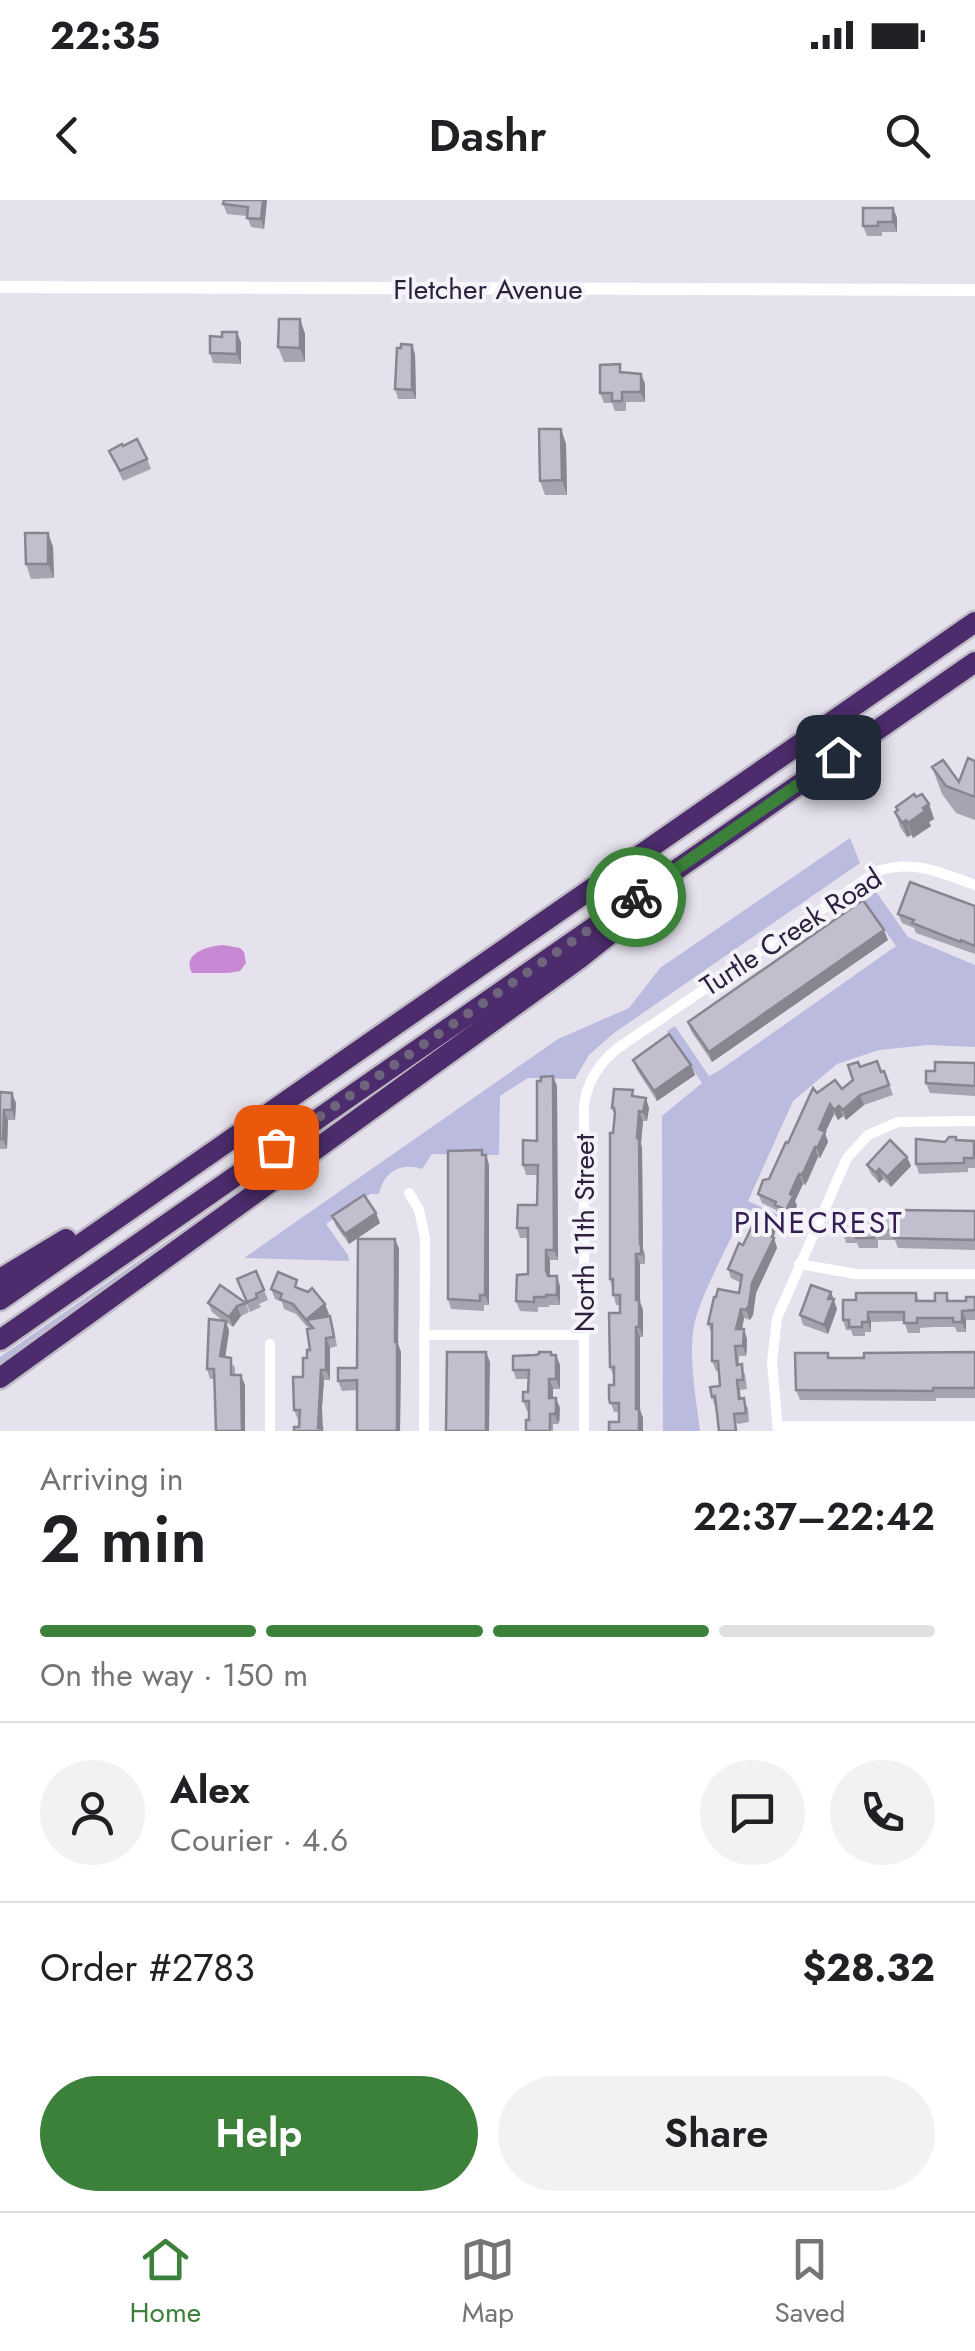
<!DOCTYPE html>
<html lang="en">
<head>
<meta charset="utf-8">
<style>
  body { margin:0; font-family:Jost,sans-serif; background:#f2f2f2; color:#202124; height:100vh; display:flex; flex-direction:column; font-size:38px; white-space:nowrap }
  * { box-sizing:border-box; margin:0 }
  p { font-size:32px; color:#757577 }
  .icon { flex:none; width:55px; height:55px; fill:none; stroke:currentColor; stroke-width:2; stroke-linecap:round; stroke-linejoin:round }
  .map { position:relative; height:1231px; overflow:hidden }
  .side { display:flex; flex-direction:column; background:#fff; flex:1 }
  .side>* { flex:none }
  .pin { position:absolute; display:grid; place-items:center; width:85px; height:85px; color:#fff; margin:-42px; border-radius:20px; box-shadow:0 5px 15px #0006 }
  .courier { position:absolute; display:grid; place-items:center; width:100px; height:100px; margin:-50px; border:8px solid #3b813a; border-radius:50%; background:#fff; color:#222; box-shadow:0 2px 12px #0007 }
  .summary em { font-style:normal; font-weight:600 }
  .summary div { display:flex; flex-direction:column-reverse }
  .summary { display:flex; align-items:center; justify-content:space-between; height:170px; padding:0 40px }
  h1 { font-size:65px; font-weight:600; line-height:75px }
  .bar { display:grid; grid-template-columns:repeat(4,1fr); gap:15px 10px; align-content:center; height:120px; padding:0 40px }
  .bar i { height:12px; border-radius:8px; background:#e0e0e0 }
  .bar .on { background:#3b813a }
  .bar p { grid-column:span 4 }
  .line { display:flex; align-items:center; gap:25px; padding:0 40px; border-top:2px solid #e0e0e0 }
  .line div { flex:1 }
  .round { display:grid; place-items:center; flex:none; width:105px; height:105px; border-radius:52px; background:#f2f2f2 }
  .button { display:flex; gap:20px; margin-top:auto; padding:20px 40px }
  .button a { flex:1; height:115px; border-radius:60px; background:#3b813a; color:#fff; font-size:40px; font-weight:600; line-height:115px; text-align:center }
  .button a+a { background:#f2f2f2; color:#202124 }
  .status { display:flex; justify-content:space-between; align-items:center; height:70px; padding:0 50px; background:#fff; direction:ltr }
  .status svg { height:28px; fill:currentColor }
  header { display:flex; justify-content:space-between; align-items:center; height:130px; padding:0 40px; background:#fff; font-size:45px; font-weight:600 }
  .dock { display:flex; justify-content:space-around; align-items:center; height:140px; border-top:2px solid #e0e0e0; background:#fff; font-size:28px; color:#757577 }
  .dock a { display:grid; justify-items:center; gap:5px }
  .dock .on { color:#3b813a }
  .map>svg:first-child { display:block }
</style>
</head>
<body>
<div class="status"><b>22:35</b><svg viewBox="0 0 49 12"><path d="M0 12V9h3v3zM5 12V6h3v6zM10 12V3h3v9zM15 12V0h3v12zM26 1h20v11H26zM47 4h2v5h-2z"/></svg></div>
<header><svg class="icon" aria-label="back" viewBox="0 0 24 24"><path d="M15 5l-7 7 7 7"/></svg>Dashr<svg class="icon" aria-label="search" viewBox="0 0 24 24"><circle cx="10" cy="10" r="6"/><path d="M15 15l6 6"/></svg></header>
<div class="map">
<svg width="975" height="1231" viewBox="0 0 975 1231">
  <rect width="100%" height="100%" fill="#e5e2ed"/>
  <!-- green -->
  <path fill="#babbdf" d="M850 638 860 663 614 833 589 855 575 879 528 878 500 896 499 955 432 954 422 969C400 962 384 972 379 994H370L326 1024 348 1055 349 1061 244 1058 558 839 629 808 660 768Z
    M874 689 908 737 975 765V847L928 845 879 850 837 864 793 901 748 1001 799 1025 794 1036 743 1013C728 1046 709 1079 697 1114 686 1147 696 1196 700 1231H663L662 916 702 883 667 831 675 826 709 876 720 870 896 746 861 697Z
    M322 934 0 1167V1157Z"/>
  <!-- water -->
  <path fill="#c988d4" d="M223 745 240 748 244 752 246 763 240 771 228 773H192C181 754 207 746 223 745Z"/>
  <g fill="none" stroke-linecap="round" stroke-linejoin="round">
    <!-- motorway casing -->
    <g stroke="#c0bcc5" stroke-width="25">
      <path id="motorway" d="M0 1079 66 1039
        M0 1100 975 422
        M0 1140 975 462
        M0 1178 579 759 652 701"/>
    </g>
    <!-- minor -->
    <path stroke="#fff" stroke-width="10" d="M409 993 419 1010 425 1038 424 1231
      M799 1064 856 1074H975
      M424 1135H584
      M270 1144V1231
      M777 1226H975
      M584 1231V906C587 881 599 863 618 848L878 671C913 659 942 673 975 685
      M778 1231 772 1162 777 1118 847 958 868 935 898 922 975 921"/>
    <!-- tertiary -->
    <path stroke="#fff" stroke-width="12" d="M0 87 975 90"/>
    <!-- motorway -->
    <use href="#motorway" stroke="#4c2c6c" stroke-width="20"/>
  </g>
  <!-- wall -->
  <path fill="#a7a3b1" d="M267 0 264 29 251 27 247 16 227 14 223 4Z
    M893 8 897 18V32H882V36H867L863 26Z
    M300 119 305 134V162H284L278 147Z
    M241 142V164L213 163 210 153Z
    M415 154 416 199H398L395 189Z
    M623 172 641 174 645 184V202H626V211H615L612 203H604L600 193Z
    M561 229 566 244 567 295H545L540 281Z
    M109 251 147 259 151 269 123 281Z
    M48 333 53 347 54 378 31 379 26 364Z
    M975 561V620L956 613 942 594 932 567 959 582Z
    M916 597 929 604 934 619 929 622 931 626 913 638 911 635 907 637 900 627 895 612 897 611 896 607Z
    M975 706V754L916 733 914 728 902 723 898 714Z
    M888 740 712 862 691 831 688 822Z
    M633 860 691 865 695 875 657 901 637 870Z
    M975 863V896L930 893 926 883 935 871Z
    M860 867 881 872 884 871 893 895 864 905 846 920 843 916 838 920 834 914 825 933 828 942 820 958 818 957 808 981 805 985 803 984 795 1001 797 1006 789 1020 778 1015 776 1010 762 1003 758 994 769 979 817 893 842 889 853 880Z
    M557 886 558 1060H550V1076L560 1086V1105H549V1107H538V1112L520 1111 516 1101 528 1074V1038H520L517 1028 537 1005 538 975H526L523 965 537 941Z
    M0 892 16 903 15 920H8L7 949H0Z
    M635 897 649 908 647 921H643L641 944 642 948 643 1049 645 1054V1064H640V1102L643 1110V1137H640V1210L643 1218V1231L619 1222V1212H614L609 1198 614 1185V1177L610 1167 620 1113V1105H616L610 1079 615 916 612 908Z
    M957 940 975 943V968H968V972L919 974 916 964 945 942Z
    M483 955H486L489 965V1105H484V1111L451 1109 448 1099Z
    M907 957 911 966 891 987 883 979 879 983 871 974 867 965Z
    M975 1011V1050L898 1048 895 1040H878V1048H859L857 1043H846L843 1033 893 1014Z
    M376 1013 380 1023 349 1044 336 1026 332 1016Z
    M776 1030 773 1037 777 1048 756 1093 753 1115 750 1120 744 1118 742 1129 747 1139V1150L746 1156H739V1165L745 1174 747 1189 740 1190 741 1198 748 1208 749 1222 738 1224 715 1207 712 1197 720 1186 719 1171H716L712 1161V1134L708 1124 739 1093 741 1083 731 1078 728 1069 743 1045Z
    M395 1039 399 1049 398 1144 401 1152 400 1231H357V1190L342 1191 338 1181 357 1168Z
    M256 1071 268 1100 259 1104 261 1107 250 1112 237 1079Z
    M271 1089H300L329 1114 325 1117 333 1126 337 1146 330 1148V1180H324L322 1207 299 1227 300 1220H298L294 1210 307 1158 310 1150 309 1129 296 1114 284 1109 282 1102 275 1099Z
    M831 1092 837 1109 828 1134 803 1125 800 1115Z
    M916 1093 919 1101H935L947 1093 949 1101H966L975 1097V1120H966V1132H957L955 1127H933L920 1128V1133H908L904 1121 871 1122V1132H865V1136H853L851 1130H846L843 1120 856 1100Z
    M208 1103H246L249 1112 241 1116 233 1127 226 1122 229 1131 225 1157 235 1167V1175L245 1185V1231H216L214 1179H210L207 1169 223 1121 212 1112Z
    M551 1152 552 1155H556L560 1165V1189H553V1198L560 1208V1220L558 1224H553V1231L529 1220V1211H527L523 1201 528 1192 529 1179H516L513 1170Z
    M975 1152V1198H936V1201L800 1200 796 1190 830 1158Z"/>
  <!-- shaded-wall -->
  <path fill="#888590" d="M263 0H267L264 29 261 19Z
    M893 8 897 18V32L893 22Z
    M300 119 305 134V162L300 148Z
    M237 132 241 142V164L237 154Z
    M412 145 415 154 416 199 412 190Z
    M641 174 645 184V202L641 192Z
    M561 229 566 244 567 295 562 280Z
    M48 333 53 347 54 378 48 364Z
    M929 604 934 619 929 622 931 626 913 638 908 623Z
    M906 620 911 635 907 637 902 623Z
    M884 730 888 740 712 862 709 852Z
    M691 865 695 875 657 901 654 891Z
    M553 876 557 886 558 1060 554 1050Z
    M12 893 16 903 15 920 12 910Z
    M860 895 864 905 846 920 843 910Z
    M646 898 649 908 647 921 643 912Z
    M830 904 834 914 825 933 828 942 820 958 817 948 819 929Z
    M839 906 843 916 838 920 834 910Z
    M4 910 8 920 7 949 3 939Z
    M639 911 643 921 641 944 642 948 643 1049 645 1064 640 1044 637 938Z
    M815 947 818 957 805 985 801 975Z
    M486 955 489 965V1105L485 1095Z
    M907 957 911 966 891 987 887 977Z
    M879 969 883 979 879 983 876 973Z
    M799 974 803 984 795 1001 797 1006 789 1020 786 1010 790 994Z
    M376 1013 380 1023 349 1044 345 1034Z
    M772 1020 776 1030 771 1044 767 1034Z
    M774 1038 777 1048 756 1093 753 1115 750 1120 746 1110 752 1083Z
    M395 1039 399 1049 398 1144 401 1152 400 1231H397L395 1142Z
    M546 1050 550 1060V1080L546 1070Z
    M636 1054 640 1064V1102L643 1110V1137L639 1127 636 1100Z
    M557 1076 560 1086V1105L557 1095Z
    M831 1092 837 1109 828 1134 824 1125 828 1099Z
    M325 1104 329 1114 312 1127 306 1120 310 1129 306 1120Z
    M237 1106 241 1116 233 1127 229 1117Z
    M741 1109 744 1118 740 1139 736 1129Z
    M962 1111 966 1120V1132L962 1122Z
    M868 1112 871 1122V1132L868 1122Z
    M226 1121 229 1131 224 1166 220 1156Z
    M636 1127 640 1137V1210L643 1218V1231H639L636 1209Z
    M744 1129 747 1139 746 1156 743 1146Z
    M326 1138 330 1148V1180L326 1170Z
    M486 1152 490 1162 489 1231H486Z
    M556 1155 560 1165V1189L556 1179Z
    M321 1170 324 1180 322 1207 323 1231H320L318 1228Z
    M241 1175 245 1185V1231H242Z
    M549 1179 553 1189V1208L549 1198Z
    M556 1198 560 1208 558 1224 555 1214Z"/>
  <!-- building -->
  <path fill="#c2bece" stroke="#888590" stroke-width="2.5" d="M224 0H263L261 19 247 18 248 7 223 4Z
    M863 8H893V22H878V26H863Z
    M279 119H300V148L278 147Z
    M222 132H237V154L210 153V136L222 137Z
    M401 144 412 145V190L395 189 397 148H401Z
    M620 164V172L641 174V192H622V201H612V193H600V165Z
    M539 229H561L562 280 540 281Z
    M137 239 147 259 120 271 109 251 122 244 123 246Z
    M25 333H48V364H26Z
    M968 558 975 561V597L946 586 932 567 943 560 959 582Z
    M914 594 916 597 922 594 929 604 923 608 925 611 908 623 906 620 902 623 895 612 898 610 896 607Z
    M910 682 975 706V746L961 740 960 742 912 723 914 720 898 714Z
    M863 700 884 730 709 852 688 822Z
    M669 834 691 865 654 891 633 860Z
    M877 861 881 872 884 871 889 885 860 895 843 910 839 906 834 910 830 904 819 929 825 932 817 948 815 947 804 971 801 975 799 974 790 994 793 996 786 1010 775 1005 776 1002 758 994 763 980 769 979 786 942 788 943 813 888 817 893 835 880 842 889 853 880 848 865 858 862 860 867Z
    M935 862 975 863V886L926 883V871H935Z
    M553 876 554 1050H546V1070L548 1076H557V1095H546V1097H534V1102L516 1101 517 1075 528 1074V1028H517L518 1005H537L538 965H523V940L537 941V881H541V877Z
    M614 889 633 890 632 896 646 898 643 912 639 911 637 938H639L640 1044H641V1054H636V1100H639V1127H636V1209H639V1231H609V1222H619V1203H610L609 1198V1185H614V1167H610L609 1113H620V1095H613V1079H610V933H613L615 913 614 908H612Z
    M0 892 12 893V910H4L3 939H0Z
    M949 937H956V940L974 941V958H964V963L916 964V939L945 942Z
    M890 940 907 957 887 977 879 969 876 973 867 965Z
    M482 950V955H486L485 1095H480V1101L448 1099V951Z
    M364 995 376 1013 345 1034 332 1016Z
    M898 1010 975 1011V1040L894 1038V1030H874V1038H856V1033H843V1014H893L898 1013Z
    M758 1014 772 1020 767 1034 774 1038 752 1083 749 1105 746 1110 741 1109 736 1129H744L743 1146H735L737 1165 742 1164 743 1180H737L739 1199 744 1198 746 1213 734 1214 736 1231H719L715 1196 712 1197 710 1187 720 1186 718 1161H712V1124H708L714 1097H716L718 1089 739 1093 742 1075 728 1069 739 1043 743 1045Z
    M358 1039H395V1142H397V1231H357V1180L338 1181V1168H357Z
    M256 1071 264 1090 256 1094 257 1098 247 1102 237 1079Z
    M278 1072 297 1080 295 1087 308 1092 312 1088 325 1104 306 1120 293 1104 280 1099 282 1094 271 1089Z
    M220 1085 246 1103 237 1106 229 1117 208 1103Z
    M811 1085 831 1092 828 1099H834L824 1125 800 1115Z
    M856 1093H916V1101H935V1093H947V1101H966V1097H975V1110L962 1111V1122H953V1118H917V1123H904V1112H868V1122H862V1127H849V1120H843V1100H856Z
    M330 1116 334 1137 326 1138V1170H321L318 1228H322V1231H294V1227H299L300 1210H294L293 1177H303V1158H307V1150H310L307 1129 313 1128 306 1120Z
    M209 1119 226 1121 220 1156 231 1158V1175H241L242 1231H216L214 1169H207Z
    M447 1152H486V1231H446Z
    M539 1152H551V1155H556V1179H549V1198H556V1210L555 1214H550V1231H526V1220H529V1201H523V1192H528L529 1170H513V1156L535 1155 539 1154Z
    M975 1152V1188H933V1191L796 1190 795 1153H828V1158H864V1153Z"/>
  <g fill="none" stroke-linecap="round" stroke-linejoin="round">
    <!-- done -->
    <path stroke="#6e657c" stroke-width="10" stroke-dasharray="0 18" d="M276 947 636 697"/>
    <!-- route -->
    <path stroke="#3b813a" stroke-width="12" d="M636 697 838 557"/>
  </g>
  <g text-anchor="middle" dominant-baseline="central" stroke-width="8" stroke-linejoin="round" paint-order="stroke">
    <!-- street labels -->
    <g font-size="28" fill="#2e213f" stroke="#f4f3f9">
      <text x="488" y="89">Fletcher Avenue</text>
      <text transform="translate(791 732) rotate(-33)">Turtle Creek Road</text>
      <text transform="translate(584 1033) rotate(-90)">North 11th Street</text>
    </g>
    <!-- neighbourhood labels -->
    <g font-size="30" letter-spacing="2.5" fill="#351c52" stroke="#f4f3f9">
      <text x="819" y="1022">PINECREST</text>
    </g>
  </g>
</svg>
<div class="pin" style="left:276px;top:947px;background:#ea580c"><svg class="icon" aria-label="bag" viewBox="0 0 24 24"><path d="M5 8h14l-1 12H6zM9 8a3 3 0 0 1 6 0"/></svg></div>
<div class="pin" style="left:838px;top:557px;background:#1f2937"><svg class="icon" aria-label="home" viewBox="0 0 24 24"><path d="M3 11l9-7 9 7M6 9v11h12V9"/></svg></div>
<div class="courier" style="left:636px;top:697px"><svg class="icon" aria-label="bike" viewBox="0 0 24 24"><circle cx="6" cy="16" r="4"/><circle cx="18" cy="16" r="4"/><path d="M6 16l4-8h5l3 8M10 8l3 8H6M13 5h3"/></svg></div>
</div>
<section class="side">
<div class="summary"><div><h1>2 min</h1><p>Arriving in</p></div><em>22:37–22:42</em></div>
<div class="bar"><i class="on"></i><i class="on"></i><i class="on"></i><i></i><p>On the way · 150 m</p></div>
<div class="line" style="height:180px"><a class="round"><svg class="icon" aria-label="person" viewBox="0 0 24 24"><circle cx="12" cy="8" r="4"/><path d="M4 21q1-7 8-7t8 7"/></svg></a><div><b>Alex</b><p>Courier · 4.6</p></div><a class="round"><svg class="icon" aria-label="chat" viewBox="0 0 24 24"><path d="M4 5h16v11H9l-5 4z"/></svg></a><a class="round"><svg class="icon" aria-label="phone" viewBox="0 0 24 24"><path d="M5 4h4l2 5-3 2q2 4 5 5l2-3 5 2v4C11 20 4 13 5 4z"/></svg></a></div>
<div class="line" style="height:130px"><div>Order #2783</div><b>$28.32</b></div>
<div class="button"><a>Help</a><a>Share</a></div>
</section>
<nav class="dock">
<a class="on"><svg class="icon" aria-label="home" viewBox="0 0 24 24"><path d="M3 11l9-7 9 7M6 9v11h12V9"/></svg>Home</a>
<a><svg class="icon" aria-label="map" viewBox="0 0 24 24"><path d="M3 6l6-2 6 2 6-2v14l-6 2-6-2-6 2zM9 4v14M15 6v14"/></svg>Map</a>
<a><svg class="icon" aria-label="saved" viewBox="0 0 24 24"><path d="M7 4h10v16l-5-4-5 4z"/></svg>Saved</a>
</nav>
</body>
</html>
